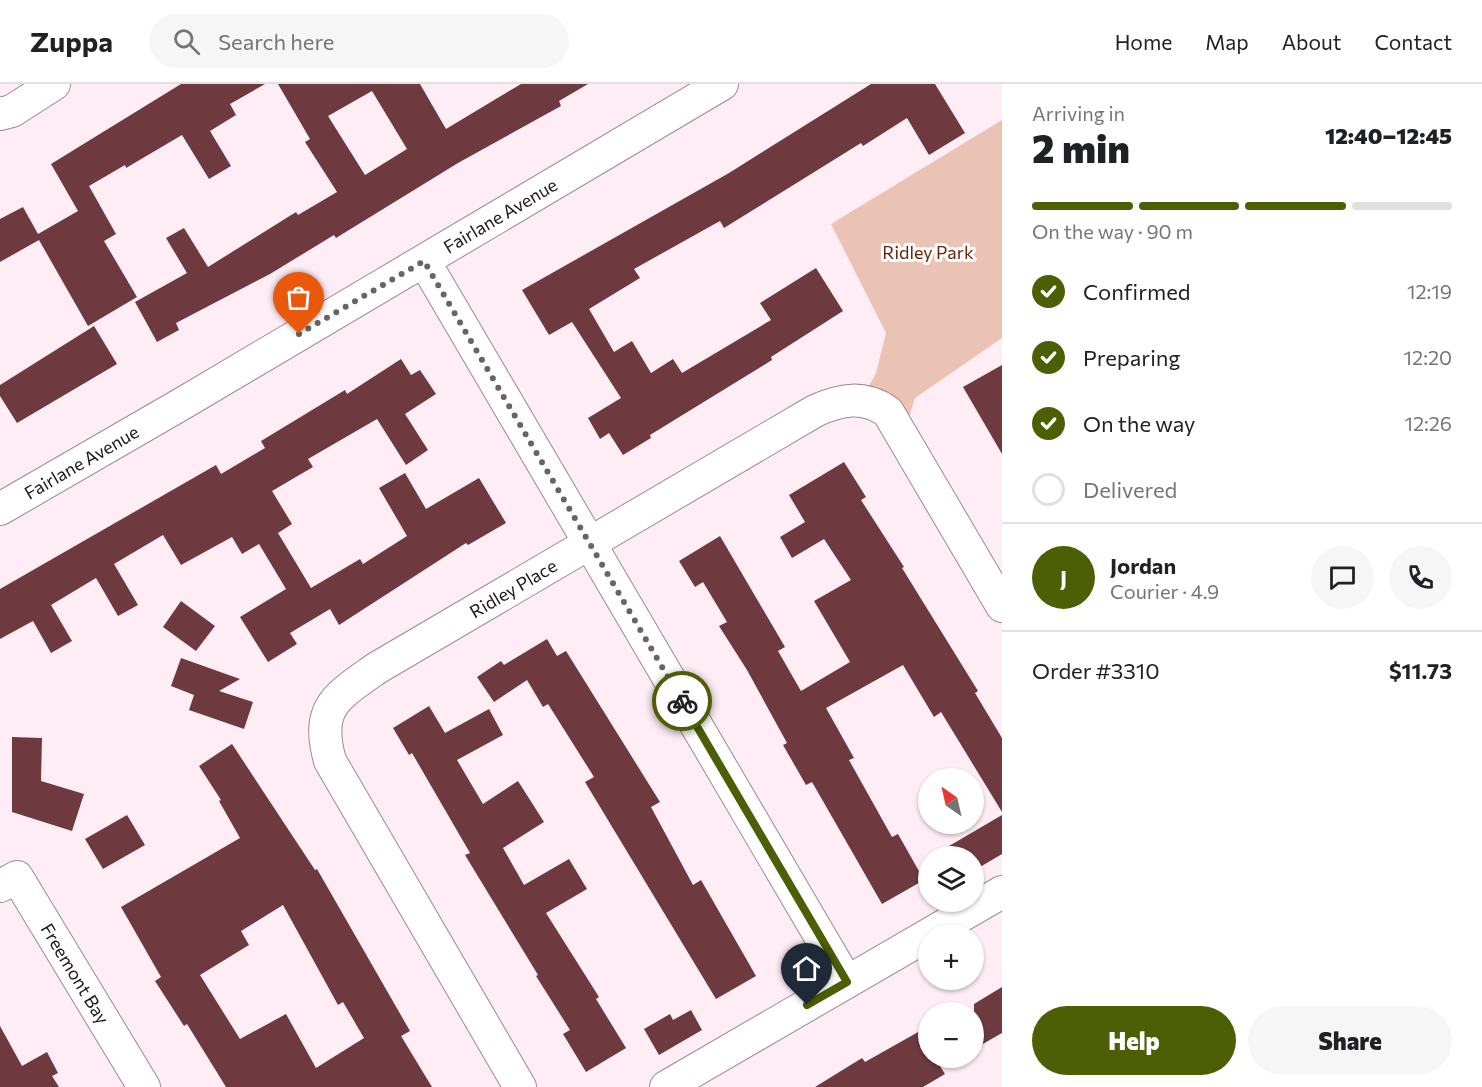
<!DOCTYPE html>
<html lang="en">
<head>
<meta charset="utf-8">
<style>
  body { margin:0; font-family:Commissioner,sans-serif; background:#f6f6f6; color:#202124; height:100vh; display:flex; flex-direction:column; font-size:22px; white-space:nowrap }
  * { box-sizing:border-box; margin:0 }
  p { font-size:20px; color:#757577 }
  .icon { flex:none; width:33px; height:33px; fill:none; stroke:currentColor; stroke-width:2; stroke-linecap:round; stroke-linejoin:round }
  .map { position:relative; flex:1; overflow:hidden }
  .sheet { display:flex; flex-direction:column; background:#fff; width:480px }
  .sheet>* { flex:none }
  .needle { width:39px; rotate:326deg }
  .fabs { position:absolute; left:918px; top:684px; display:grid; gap:12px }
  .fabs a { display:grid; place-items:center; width:66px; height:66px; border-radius:50%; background:#fff; box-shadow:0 2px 4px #0004; font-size:30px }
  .pin { position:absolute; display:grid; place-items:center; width:51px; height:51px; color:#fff; margin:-62px -26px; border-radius:50% 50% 50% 0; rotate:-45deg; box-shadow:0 0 6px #0007 }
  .pin .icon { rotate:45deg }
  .courier { position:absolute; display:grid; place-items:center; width:60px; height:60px; margin:-30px; border:4px solid #4c5f05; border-radius:50%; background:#fff; color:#222; box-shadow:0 2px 8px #0007 }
  .summary em { font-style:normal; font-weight:800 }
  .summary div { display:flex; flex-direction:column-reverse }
  .summary { display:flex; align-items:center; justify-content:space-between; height:102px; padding:0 30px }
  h1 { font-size:39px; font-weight:800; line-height:45px }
  .bar { display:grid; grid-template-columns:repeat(4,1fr); gap:9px 6px; align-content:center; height:72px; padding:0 30px }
  .bar i { height:8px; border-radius:4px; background:#e0e0e0 }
  .bar .current { background:#4c5f05 }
  .bar p { grid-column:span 4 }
  .line { display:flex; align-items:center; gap:15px; padding:0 30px; border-top:2px solid #e0e0e0 }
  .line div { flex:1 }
  .round { display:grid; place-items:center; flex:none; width:63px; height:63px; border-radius:32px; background:#f6f6f6 }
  ol { padding:0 30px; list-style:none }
  li { display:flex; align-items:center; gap:18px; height:66px }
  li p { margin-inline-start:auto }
  li .icon { padding:6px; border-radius:50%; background:#4c5f05; color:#fff; stroke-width:4 }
  li:last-child { color:#757577 }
  li i { width:33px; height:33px; border:3px solid #e0e0e0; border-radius:50% }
  .primary-button { display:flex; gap:12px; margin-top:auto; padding:12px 30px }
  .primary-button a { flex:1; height:69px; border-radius:36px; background:#4c5f05; color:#fff; font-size:24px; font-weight:800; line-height:69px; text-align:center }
  .primary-button a+a { background:#f6f6f6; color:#202124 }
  header { display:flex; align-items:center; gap:36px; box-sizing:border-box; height:84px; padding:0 30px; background:#fff; border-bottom:2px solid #e0e0e0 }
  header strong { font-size:28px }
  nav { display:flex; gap:33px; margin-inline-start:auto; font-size:21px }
  .search { width:420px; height:54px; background:#f6f6f6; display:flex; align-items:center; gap:15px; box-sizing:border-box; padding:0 21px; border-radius:33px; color:#757577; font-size:22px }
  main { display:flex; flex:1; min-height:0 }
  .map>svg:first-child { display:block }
</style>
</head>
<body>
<header>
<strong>Zuppa</strong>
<div class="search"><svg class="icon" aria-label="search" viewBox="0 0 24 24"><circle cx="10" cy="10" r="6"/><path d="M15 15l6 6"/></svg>Search here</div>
<nav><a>Home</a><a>Map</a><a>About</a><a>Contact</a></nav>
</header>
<main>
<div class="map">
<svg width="1002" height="1003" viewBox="0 0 1002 1003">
  <rect width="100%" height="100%" fill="#feedf5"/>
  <!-- green -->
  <path fill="#ebc3b5" d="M1002 36V254L915 314 903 352 862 316 876 289 886 249 831 140Z"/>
  <!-- building -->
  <path fill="#6e393f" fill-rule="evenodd" d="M181 0H265L230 20 236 31 210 47 231 82 209 95 182 51 126 84 125 81 89 102 116 150 104 157 137 213 88 242 39 156 0 178V135L23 123 38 150 78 127 51 80Z
    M278 0H420L446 45 521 0H588L559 17 561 22 458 79 336 154 334 151 270 190 176 239 179 246 157 258 135 218 187 189 166 154 184 144 208 183 296 128 298 131 337 108 305 58 310 55ZM372 7 407 65 365 91 328 32Z
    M871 0H935L965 49 929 71 907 34 863 62 861 59 724 144 720 137 634 185 640 194 589 225 614 268 632 257 651 289 673 275 682 289 771 236 760 219 816 184 843 227 771 273 772 276 650 351 651 354 623 371 609 349 600 355 588 334 621 314 572 238 549 251 522 206 729 89Z
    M94 242 117 280 17 339 0 312V301Z
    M401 275 411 291 420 286 436 310 405 330 428 366 406 381 377 335 308 375 313 383 272 407 292 440 278 449 311 504 360 475 363 480 407 452 379 404 405 389 426 425 479 394 506 439 468 461 466 459 339 541 330 525 290 549 297 560 268 578 240 533 286 505 259 460 242 470 232 453 181 481 163 451 114 480 138 521 118 532 96 494 51 521 72 557 51 569 33 537 0 555V505L216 381 221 390 265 364 261 357 345 306 347 310Z
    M1002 281V370L963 303Z
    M844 378 866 413 861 416 904 483 902 484 978 607 975 609 1002 654V728L941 628 934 633 903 581 826 624 854 674 849 676 892 753 898 750 924 796 882 820 812 698 806 701 783 661 787 659 747 586 719 542 727 538 703 498 695 503 679 477 720 452 785 563 778 567 801 607 850 578 814 517 851 496 824 455 792 474 780 453 805 438 789 411Z
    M181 517 215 542 196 567 163 543Z
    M547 555 557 572 566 567 660 718 651 723 693 801 701 796 756 892 716 915 585 698 594 693 548 620 543 623 527 596 494 618 477 593 501 577 504 581Z
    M181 574 240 595 219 607 253 618 244 645 189 626 194 611 171 602Z
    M429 622 445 649 489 625 503 651 457 676 483 720 518 697 544 738 503 764 524 801 569 775 587 805 546 829 599 913 596 915 626 964 586 988 563 950 570 946 536 892 538 891 465 771 470 769 412 669 409 671 393 644Z
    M12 653 42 654 41 697 84 710 72 747 12 728Z
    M232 660 315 786 317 785 410 947 401 952 432 1003H226L187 940 184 942 155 897 161 893 121 823 240 754 219 717 221 716 199 682ZM283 821 338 921 343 918 364 954 316 984 286 930 240 955 200 891 249 861 241 847Z
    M127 731 145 761 103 785 85 755Z
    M1002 731V770L975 786 974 772H932Z
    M1002 903V949L974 965V920Z
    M691 926 702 946 659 971 644 945 670 930 673 936Z
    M0 942 22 982 47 968 58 989 52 992 59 1003H0Z
    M920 947 928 962V974H935L945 990 923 1003H815L862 974 865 978Z"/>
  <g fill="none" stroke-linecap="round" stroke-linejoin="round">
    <!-- minor casing -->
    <g stroke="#9c8993" stroke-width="34">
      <g id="minor">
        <path d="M0 30 12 27 54 0"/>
        <path d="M424 177 847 898"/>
        <path id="s1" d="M0 425 185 318 722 0"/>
        <path id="s2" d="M0 802 17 793 144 1003"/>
        <path id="s3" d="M520 1003 330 677C315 623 336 613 377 584L815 327C841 315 864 311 888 328L1002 522"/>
        <path d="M666 1003 1002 808"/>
      </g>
    </g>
    <!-- minor -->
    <use href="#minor" stroke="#fff" stroke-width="32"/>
  </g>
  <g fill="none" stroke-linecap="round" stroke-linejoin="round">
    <!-- done -->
    <path stroke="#6c6166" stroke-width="6" stroke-dasharray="0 10.8" d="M299 250 424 177 682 617"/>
    <!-- route -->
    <path stroke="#4c5f05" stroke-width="8" d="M682 617 847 898 807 921"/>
  </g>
  <g text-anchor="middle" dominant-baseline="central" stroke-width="6" stroke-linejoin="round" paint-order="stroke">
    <!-- street labels -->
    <g font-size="18" fill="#1d1519" stroke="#fff">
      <text stroke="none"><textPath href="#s1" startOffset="580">Fairlane Avenue</textPath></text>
      <text stroke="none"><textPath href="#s1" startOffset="94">Fairlane Avenue</textPath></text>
      <text stroke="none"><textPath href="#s3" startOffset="651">Ridley Place</textPath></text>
      <text stroke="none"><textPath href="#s2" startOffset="132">Freemont Bay</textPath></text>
    </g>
    <!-- park labels -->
    <g font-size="18" fill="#682406" stroke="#fff">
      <text x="928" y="168">Ridley Park</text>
    </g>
  </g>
</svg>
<div class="fabs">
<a><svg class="needle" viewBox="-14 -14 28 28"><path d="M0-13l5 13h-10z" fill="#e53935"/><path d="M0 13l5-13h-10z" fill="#757577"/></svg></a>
<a><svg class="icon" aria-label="layers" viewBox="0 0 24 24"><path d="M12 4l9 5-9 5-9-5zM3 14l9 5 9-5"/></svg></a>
<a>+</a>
<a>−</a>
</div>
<div class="pin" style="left:299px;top:250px;background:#ea580c"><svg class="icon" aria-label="bag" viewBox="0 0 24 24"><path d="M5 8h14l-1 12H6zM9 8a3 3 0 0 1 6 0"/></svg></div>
<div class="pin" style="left:807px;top:921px;background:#1f2937"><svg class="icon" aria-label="home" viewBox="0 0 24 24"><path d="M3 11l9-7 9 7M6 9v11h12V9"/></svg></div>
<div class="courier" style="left:682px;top:617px"><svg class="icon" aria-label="bike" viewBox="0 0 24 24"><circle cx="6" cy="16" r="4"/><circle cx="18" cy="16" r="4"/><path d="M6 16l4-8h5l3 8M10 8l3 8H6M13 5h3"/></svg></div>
</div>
<section class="sheet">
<div class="summary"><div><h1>2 min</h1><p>Arriving in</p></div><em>12:40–12:45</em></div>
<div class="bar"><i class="current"></i><i class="current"></i><i class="current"></i><i></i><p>On the way · 90 m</p></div>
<ol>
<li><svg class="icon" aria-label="check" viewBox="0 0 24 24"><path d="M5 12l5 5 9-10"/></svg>Confirmed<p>12:19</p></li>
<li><svg class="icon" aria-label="check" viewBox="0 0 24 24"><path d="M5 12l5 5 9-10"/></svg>Preparing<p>12:20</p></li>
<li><svg class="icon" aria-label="check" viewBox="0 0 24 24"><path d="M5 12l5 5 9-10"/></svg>On the way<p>12:26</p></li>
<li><i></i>Delivered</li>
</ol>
<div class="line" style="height:108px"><b class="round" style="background:#4c5f05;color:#fff">J</b><div><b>Jordan</b><p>Courier · 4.9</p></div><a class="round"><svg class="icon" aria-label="chat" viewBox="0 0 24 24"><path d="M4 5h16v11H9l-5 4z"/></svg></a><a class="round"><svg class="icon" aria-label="phone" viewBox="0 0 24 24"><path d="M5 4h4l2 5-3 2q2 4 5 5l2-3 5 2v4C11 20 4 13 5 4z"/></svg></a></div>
<div class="line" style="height:78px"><div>Order #3310</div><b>$11.73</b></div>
<div class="primary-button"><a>Help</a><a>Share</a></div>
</section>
</main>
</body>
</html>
